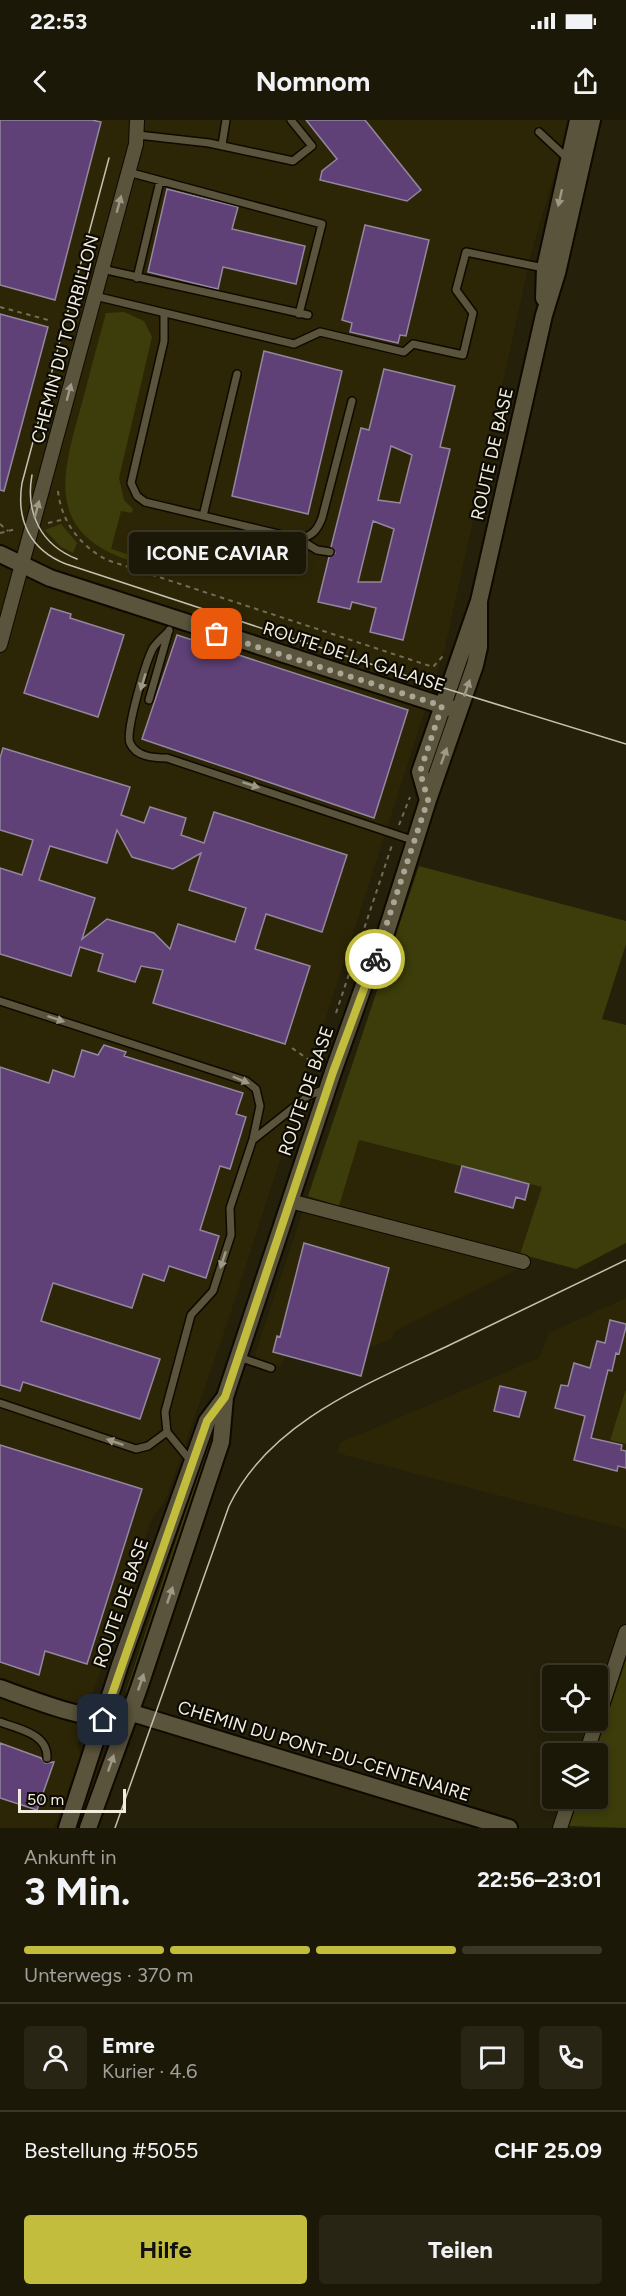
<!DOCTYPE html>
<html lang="de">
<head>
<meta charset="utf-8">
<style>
  body { margin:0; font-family:Figtree,sans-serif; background:#292515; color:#f1f3f6; height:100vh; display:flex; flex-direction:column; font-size:22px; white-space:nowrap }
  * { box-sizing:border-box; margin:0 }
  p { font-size:20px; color:#a0a09b }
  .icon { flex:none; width:33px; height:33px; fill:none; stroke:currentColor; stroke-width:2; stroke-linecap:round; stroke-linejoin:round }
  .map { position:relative; height:1708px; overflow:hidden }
  .sheet { display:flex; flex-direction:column; background:#1c1807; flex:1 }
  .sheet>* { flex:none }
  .controls { position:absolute; left:542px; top:1545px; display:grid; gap:12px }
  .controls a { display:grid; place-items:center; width:66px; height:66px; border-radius:6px; background:#1c1807; box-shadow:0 3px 9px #0003,0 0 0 2px #3a3728; font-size:30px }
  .scale { position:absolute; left:18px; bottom:15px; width:108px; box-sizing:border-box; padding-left:6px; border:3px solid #f1eee0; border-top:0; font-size:16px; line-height:21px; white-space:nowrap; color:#f1eee0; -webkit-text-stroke:4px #0c0a03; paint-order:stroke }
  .pin { position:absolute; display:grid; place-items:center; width:51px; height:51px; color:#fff; margin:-26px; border-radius:12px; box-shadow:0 3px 9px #0006 }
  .courier { position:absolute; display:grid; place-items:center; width:60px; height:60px; margin:-30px; border:4px solid #c3bd3e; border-radius:50%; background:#fff; color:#222; box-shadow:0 2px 8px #0007 }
  .bubble { position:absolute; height:42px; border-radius:6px; background:#1c1807; box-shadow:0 3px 9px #0003,0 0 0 2px #3a3728; font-size:20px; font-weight:700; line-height:42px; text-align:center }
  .headline em { font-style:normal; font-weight:700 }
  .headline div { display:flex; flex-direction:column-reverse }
  .headline { display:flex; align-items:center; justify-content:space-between; height:102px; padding:0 24px }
  h1 { font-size:39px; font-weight:700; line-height:45px }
  .bar { display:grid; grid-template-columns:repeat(4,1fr); gap:9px 6px; align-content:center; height:72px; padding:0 24px }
  .bar i { height:8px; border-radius:4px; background:#3a3728 }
  .bar .on { background:#c3bd3e }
  .bar p { grid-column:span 4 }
  .line { display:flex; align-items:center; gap:15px; padding:0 24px; border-top:2px solid #3a3728 }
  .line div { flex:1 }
  .round { display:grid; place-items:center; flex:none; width:63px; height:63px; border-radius:6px; background:#292515 }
  .primary-button { display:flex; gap:12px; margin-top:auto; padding:12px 24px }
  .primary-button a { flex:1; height:69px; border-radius:6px; background:#c3bd3e; color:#111; font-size:24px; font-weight:700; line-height:69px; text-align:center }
  .primary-button a+a { background:#292515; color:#f1f3f6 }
  .status { display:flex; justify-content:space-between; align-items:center; height:42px; padding:0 30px; background:#1c1807; direction:ltr }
  .status svg { height:16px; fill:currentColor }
  header { display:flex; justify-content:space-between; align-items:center; height:78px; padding:0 24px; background:#1c1807; font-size:27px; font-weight:700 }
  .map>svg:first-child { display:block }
</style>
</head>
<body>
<div class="status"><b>22:53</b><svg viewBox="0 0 49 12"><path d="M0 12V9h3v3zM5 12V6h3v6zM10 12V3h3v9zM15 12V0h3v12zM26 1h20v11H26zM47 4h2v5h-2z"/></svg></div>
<header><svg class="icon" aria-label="back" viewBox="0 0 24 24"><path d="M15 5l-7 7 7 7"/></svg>Nomnom<svg class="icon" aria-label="share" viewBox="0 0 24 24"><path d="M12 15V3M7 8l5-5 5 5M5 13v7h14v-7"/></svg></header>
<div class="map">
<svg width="626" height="1708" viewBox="0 0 626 1708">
  <rect width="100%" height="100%" fill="#252009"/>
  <!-- built -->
  <path fill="#2d2606" d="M0 0H570L531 134 445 528 230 1195 172 1362 164 1383 152 1398 95 1566 77 1625 81 1634 54 1708H0Z
    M358 1020 542 1067 520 1134 531 1138 520 1148 395 1211 391 1219 367 1229 361 1256 285 1236 281 1247 254 1238 308 1076 339 1086Z
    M626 1178V1269L610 1319 626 1324V1409L337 1333 340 1323 539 1238 549 1213Z"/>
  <!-- green -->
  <path fill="#3c3d0a" d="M124 192 144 201 152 217 119 358 124 380 133 389 132 393 121 391 111 429 130 435 128 440C47 412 61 357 80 290 89 257 97 225 106 193Z
    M61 404 77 423 73 433 61 427 45 410Z
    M419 746 626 801V824L602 899 626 905V1123L576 1149 520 1134 542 1067 359 1020 339 1086 308 1076Z
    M626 1269V1324L610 1320Z
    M216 1299 220 1301 126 1574V1571Z
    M626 1540V1708L569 1706 579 1679 597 1678 595 1633Z"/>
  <!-- building -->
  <path fill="#5f4177" stroke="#93879f" stroke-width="1.5" fill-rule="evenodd" d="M0 0H92L101 2 55 180 0 165Z
    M306 0H365L421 70 407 81 320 60 322 51 337 39Z
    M167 69 238 87 232 109 305 126 296 164 223 147 218 169 148 152Z
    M365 105 429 120 406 216 400 215 398 223 350 212 352 203 342 200Z
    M0 194 48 207 4 371 0 370Z
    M264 231 342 251 308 394 232 376Z
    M384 249 455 266 440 327 450 329 403 520 370 512 376 488 352 482 350 489 318 482 329 437 335 433 331 427 361 308 369 310ZM391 326 412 335 400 383 378 380ZM373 401 394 409 381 462H358Z
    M51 488 71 494 70 498 124 515 98 597 24 573Z
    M177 515 408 590 374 698 142 619Z
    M3 628 130 667 121 695 144 703 150 687 186 698 181 715 204 723 214 692 347 735 322 812 266 794 255 829 310 846 285 924 153 883 163 850 141 846 135 862 98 851 103 834 80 827 71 856 0 834V748L22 755 33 720 0 710V638ZM117 710 132 737 173 749 201 733 189 770 246 788 235 822 178 804 170 829 154 813 107 799 82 819 95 778 39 760 50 726 107 743Z
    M104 925 126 932 124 936 243 973 236 994 246 997 230 1049 220 1046 200 1110 219 1116 206 1158 169 1146 164 1161 143 1154 132 1188 53 1163 41 1201 160 1239 140 1299 23 1262 20 1271 0 1265V947L49 963 53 950 74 957 82 930 98 935Z
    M462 1046 529 1064 525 1080 516 1077 513 1088 455 1072Z
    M304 1123 389 1148 361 1256 273 1232 277 1216 280 1217Z
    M610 1200 626 1204V1207L619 1234 616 1233 612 1251 608 1250 591 1318 622 1325 621 1330 626 1331V1348L618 1346 617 1351 574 1340 585 1296 555 1288 561 1265 568 1266 574 1243 590 1248 597 1221 605 1223Z
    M500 1266 526 1272 519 1297 494 1291Z
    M0 1325 142 1369 87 1544 45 1531 39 1555 0 1542Z
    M0 1623 41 1638 45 1643 54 1642 37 1690 0 1678Z"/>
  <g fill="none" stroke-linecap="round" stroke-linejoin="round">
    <!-- service casing -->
    <g stroke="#0f0900" stroke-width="10">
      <path id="service" d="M539 12 568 39
        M138 15 209 23 293 41 312 26 291 0
        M222 25 226 0
        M128 52 322 104 299 194
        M102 149 308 195
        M137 158 160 61
        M95 176 294 224 320 212 404 232 413 224 463 235 473 193 456 170 466 132 544 148
        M164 193V221L131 363 137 376 145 382 299 419C312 416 317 411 322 398L352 281
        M203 396 237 254
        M299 419 317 430 330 432
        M169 511C164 516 157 522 153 528 146 541 125 612 130 623 136 637 154 638 167 638L415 721
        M149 580 169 510
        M0 881 246 961 256 969 260 986 253 1019 230 1088 231 1115 213 1171 191 1195 165 1292 167 1312 190 1340
        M254 1019 308 976 325 969
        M239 1237 271 1248
        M0 1283 136 1329 148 1326 167 1312
        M0 1602C19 1609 48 1614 47 1638"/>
    </g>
    <!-- minor casing -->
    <g stroke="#0f0900" stroke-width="16">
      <path id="minor" d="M0 525 136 24 137 0
        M290 1081 523 1142
        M586 1634 626 1512
        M560 1708 570 1678"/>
    </g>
    <!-- tertiary casing -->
    <g stroke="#0f0900" stroke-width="20">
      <path id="tertiary" d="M544 178 545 148 578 0
        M0 434 50 458 453 589
        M428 680 420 652 479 481 544 195 557 153 592 0
        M0 1568C26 1577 90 1603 114 1597
        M121 1586 129 1592 509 1708
        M67 1708 120 1545 207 1301 225 1277
        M88 1708 139 1568 221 1322 225 1277 333 952 364 865 383 822 428 680 475 545 479 527V481"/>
    </g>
    <!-- path -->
    <path stroke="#716d59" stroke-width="2" stroke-dasharray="4.5 4.5" stroke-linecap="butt" d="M0 187 52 201
      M58 371C61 401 80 426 107 440L433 547 443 536
      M48 403 65 399
      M0 404 8 411
      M0 413 16 409
      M399 705 410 677
      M336 893 392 725
      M292 928 315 944"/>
    <!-- service -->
    <use href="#service" stroke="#5a543c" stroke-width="7"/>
    <!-- minor -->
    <use href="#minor" stroke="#5a543c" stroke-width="14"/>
    <!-- tertiary -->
    <use href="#tertiary" stroke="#5a543c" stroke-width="16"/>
    <!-- tram -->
    <path stroke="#c5c1b1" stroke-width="1.5" d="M109 38 22 363C16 400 30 430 66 444L447 569 626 624
      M32 355C25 393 41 425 77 439
      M115 1708 229 1386C271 1298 376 1261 458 1221 514 1194 570 1167 626 1140"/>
  </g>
  <!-- one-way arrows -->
  <defs><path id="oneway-solid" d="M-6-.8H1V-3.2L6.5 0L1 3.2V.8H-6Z" transform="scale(1.5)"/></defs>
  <g fill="#9e9986">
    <use href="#oneway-solid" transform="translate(560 78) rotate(103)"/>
    <use href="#oneway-solid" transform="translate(119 84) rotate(-75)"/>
    <use href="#oneway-solid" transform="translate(69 272) rotate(-75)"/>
    <use href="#oneway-solid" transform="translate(37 389) rotate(-75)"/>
    <use href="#oneway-solid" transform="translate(143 562) rotate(107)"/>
    <use href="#oneway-solid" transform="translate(467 568) rotate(-71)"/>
    <use href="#oneway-solid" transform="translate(444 636) rotate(-70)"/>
    <use href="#oneway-solid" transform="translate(251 665) rotate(18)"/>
    <use href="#oneway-solid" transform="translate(56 899) rotate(18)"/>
    <use href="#oneway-solid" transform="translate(241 960) rotate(23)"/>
    <use href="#oneway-solid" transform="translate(223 1140) rotate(108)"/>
    <use href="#oneway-solid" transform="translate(115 1322) rotate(-161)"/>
    <use href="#oneway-solid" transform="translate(170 1475) rotate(-71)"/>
    <use href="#oneway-solid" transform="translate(141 1562) rotate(-71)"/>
    <use href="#oneway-solid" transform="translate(111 1643) rotate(-71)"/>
  </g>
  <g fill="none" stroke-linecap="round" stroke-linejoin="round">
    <!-- done -->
    <path stroke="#aaa695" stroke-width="6" stroke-dasharray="0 10.8" d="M217 514 442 586 420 652 428 680 375 839"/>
    <!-- route -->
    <path stroke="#c3bd3e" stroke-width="8" d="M103 1600 207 1301 225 1277 333 952 375 839"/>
  </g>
  <g text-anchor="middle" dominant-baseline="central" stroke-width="4.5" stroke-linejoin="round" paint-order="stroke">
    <!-- street labels -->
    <g font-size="18" fill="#f1eee0" stroke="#0c0a03">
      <text transform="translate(65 219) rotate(-75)">CHEMIN DU TOURBILLON</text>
      <text transform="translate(492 334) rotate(-77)">ROUTE DE BASE</text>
      <text transform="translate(354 537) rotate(18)">ROUTE DE LA GALAISE</text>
      <text transform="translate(306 971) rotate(-71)">ROUTE DE BASE</text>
      <text transform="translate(121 1483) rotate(-71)">ROUTE DE BASE</text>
      <text transform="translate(324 1631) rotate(17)">CHEMIN DU PONT-DU-CENTENAIRE</text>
    </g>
  </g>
</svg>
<div class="controls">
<a><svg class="icon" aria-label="locate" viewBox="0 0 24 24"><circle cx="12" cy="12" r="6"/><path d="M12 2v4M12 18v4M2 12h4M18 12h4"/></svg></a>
<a><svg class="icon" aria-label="layers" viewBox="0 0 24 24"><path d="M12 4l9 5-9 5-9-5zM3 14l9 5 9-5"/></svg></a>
</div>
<div class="scale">50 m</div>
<div class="pin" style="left:217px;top:514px;background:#ea580c"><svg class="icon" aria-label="bag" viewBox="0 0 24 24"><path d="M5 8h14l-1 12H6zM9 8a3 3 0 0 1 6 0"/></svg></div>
<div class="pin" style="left:103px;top:1600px;background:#1f2937"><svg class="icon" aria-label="home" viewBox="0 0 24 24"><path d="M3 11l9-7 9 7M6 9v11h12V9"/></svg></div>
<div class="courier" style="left:375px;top:839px"><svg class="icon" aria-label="bike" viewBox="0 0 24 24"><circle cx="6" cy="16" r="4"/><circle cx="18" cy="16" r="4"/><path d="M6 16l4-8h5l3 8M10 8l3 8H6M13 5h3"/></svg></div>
<div class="bubble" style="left:129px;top:412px;width:177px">ICONE CAVIAR</div>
</div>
<section class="sheet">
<div class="headline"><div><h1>3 Min.</h1><p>Ankunft in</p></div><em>22:56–23:01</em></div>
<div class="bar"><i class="on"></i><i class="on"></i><i class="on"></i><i></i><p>Unterwegs · 370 m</p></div>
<div class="line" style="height:108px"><a class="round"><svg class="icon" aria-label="person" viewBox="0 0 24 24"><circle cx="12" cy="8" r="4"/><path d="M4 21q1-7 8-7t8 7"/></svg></a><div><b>Emre</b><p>Kurier · 4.6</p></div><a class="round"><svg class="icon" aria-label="chat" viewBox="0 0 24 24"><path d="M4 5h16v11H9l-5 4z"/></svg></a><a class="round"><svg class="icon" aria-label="phone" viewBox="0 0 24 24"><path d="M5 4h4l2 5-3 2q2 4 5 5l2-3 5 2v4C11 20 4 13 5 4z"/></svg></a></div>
<div class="line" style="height:78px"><div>Bestellung #5055</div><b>CHF 25.09</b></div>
<div class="primary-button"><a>Hilfe</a><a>Teilen</a></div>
</section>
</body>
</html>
